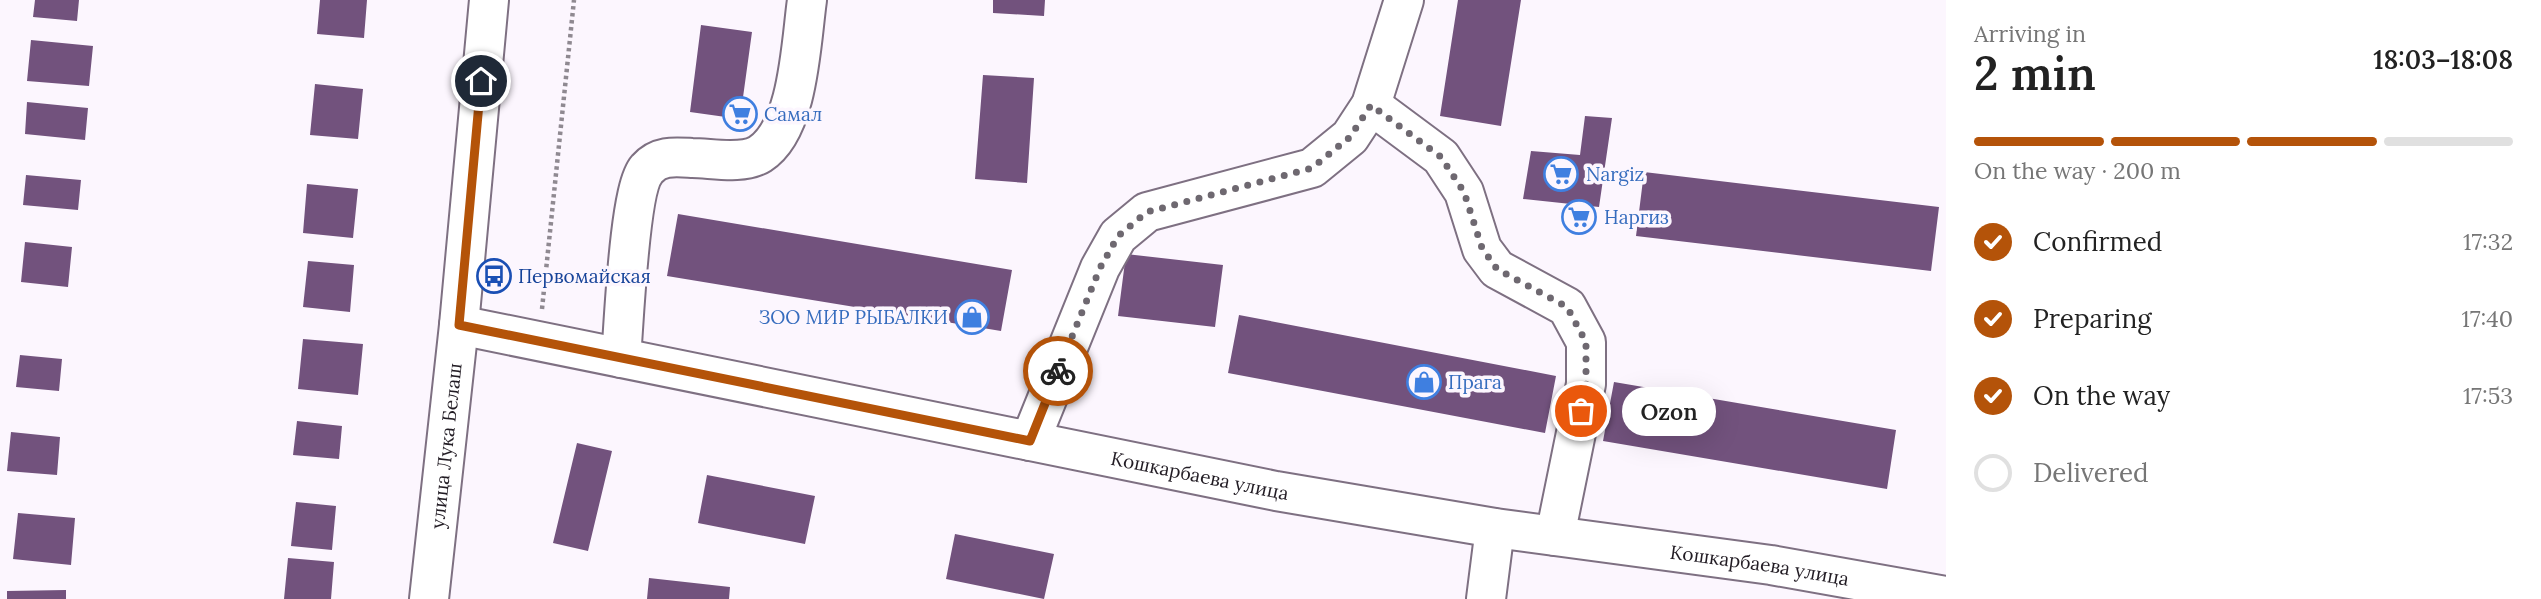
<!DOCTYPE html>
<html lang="en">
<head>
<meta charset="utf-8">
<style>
  body { margin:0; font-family:Lora,serif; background:#f6f6f6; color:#222; height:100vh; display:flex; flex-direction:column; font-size:26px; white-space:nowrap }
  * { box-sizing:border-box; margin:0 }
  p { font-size:23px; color:#767676 }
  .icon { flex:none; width:38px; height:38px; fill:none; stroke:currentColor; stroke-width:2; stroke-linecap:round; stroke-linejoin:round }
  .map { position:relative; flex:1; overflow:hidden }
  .side { display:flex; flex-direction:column; background:#fff; width:595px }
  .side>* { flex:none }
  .pin { position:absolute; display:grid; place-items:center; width:60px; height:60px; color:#fff; margin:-30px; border:4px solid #fff; border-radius:50%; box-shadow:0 2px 7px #0007 }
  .courier { position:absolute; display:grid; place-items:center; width:70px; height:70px; margin:-35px; border:5px solid #b45309; border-radius:50%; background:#fff; color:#222; box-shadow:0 2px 9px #0007 }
  .bubble { position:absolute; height:49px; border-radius:24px; background:#fff; box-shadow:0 7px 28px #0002; font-size:23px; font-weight:600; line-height:49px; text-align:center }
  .headline em { font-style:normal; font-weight:600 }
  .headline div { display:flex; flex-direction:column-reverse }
  .headline { display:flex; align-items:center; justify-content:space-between; height:119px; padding:0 28px }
  h1 { font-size:46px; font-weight:600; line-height:52px }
  .bar { display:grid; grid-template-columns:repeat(4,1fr); gap:10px 7px; align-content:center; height:84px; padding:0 28px }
  .bar i { height:9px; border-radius:5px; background:#e0e0e0 }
  .bar .selected { background:#b45309 }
  .bar p { grid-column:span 4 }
  ol { padding:0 28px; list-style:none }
  li { display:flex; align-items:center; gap:21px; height:77px }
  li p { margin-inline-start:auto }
  li .icon { padding:7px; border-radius:50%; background:#b45309; color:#fff; stroke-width:4 }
  li:last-child { color:#767676 }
  li i { width:38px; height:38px; border:4px solid #e0e0e0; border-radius:50% }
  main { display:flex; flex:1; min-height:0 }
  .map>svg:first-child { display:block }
</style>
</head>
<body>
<main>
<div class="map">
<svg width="1946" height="599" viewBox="0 0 1946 599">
  <rect width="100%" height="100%" fill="#fcf6fe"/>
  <!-- building -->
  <path fill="#72527d" d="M35 0H79L77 21 33 17Z
    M320 0H367L364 38 317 34Z
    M993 0H1045L1044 16 993 13Z
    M1458 0H1521L1501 126 1440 116Z
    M701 25 752 32 740 119 690 112Z
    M31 40 93 46 89 86 27 81Z
    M983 75 1034 78 1027 183 975 179Z
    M315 84 363 89 358 139 310 135Z
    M27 102 88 108 85 140 25 134Z
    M1585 116 1612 118 1599 207 1523 199 1531 151 1580 155Z
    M1644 172 1939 207 1931 271 1636 236Z
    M26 175 81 180 78 210 23 205Z
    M307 184 358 189 353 238 303 233Z
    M678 214 1012 270 1001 331 667 276Z
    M25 242 72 247 68 287 21 282Z
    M1126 254 1223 265 1215 327 1118 316Z
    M308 261 354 265 350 312 303 307Z
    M1239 315 1556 376 1545 433 1228 373Z
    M303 339 363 344 358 395 298 389Z
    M20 355 62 359 59 391 16 387Z
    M1614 382 1896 430 1887 489 1603 441Z
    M297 421 342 426 339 459 293 455Z
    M11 432 60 437 57 475 7 471Z
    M577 443 612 451 588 551 553 543Z
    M707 475 815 496 805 544 698 523Z
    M296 502 336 506 332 550 291 546Z
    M18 513 75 518 71 565 13 559Z
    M955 534 1054 554 1044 599 946 579Z
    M288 558 334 562 331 599H284Z
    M649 578 730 587 729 599H647Z
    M66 590V599H7V591Z"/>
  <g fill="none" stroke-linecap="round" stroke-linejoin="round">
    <!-- minor casing -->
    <g stroke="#7e7082" stroke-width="42">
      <g id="minor">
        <path d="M1371 105 1441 157 1464 192 1482 249 1497 269 1567 307 1586 342V384L1555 536"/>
        <path id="s1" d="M459 325 1276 491 1495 528 1771 565 1946 596"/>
        <path d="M621 358C624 324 629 189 647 169 659 155 675 157 692 158 711 158 743 165 760 154 799 129 801 42 807 0"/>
        <path d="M1030 441 1100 268 1118 236 1147 212 1312 168 1350 137 1371 105 1404 0"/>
        <path d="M1486 599 1495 528"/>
      </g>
    </g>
    <!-- major casing -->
    <g stroke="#7e7082" stroke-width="42">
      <g id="major">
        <path id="s2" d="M429 599 459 325 489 0"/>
      </g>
    </g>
    <!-- path -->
    <path stroke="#8f8991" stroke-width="4.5" stroke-dasharray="3.5 3.5" stroke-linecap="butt" d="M542 309 574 0"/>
    <!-- minor -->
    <use href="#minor" stroke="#fff" stroke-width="38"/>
    <!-- major -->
    <use href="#major" stroke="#fff" stroke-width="38"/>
  </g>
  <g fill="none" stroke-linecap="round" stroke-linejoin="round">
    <!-- done -->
    <path stroke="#6e6870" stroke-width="7" stroke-dasharray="0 12.6" d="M1058 371 1100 268 1118 236 1147 212 1312 168 1350 137 1371 105 1441 157 1464 192 1482 248 1497 269 1567 307 1586 342V384L1581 411"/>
    <!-- route -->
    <path stroke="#b45309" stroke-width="9" d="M481 81 459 325 1030 441 1058 371"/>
  </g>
  <!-- icons -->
  <defs>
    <g id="supermarket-ring" transform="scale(1.75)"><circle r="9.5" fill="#fcf6fe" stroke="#3f7fe0" stroke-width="1.5"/><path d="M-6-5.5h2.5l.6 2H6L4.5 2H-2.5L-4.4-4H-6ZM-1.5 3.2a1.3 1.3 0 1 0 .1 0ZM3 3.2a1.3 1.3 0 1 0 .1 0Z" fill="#3f7fe0"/></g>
    <g id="bus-ring" transform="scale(1.75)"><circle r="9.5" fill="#fcf6fe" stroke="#1a4fb4" stroke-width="1.5"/><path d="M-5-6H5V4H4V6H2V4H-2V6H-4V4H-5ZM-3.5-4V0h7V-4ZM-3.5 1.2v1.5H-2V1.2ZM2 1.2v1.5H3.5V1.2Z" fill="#1a4fb4"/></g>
    <g id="shop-ring" transform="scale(1.75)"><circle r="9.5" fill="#fcf6fe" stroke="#3f7fe0" stroke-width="1.5"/><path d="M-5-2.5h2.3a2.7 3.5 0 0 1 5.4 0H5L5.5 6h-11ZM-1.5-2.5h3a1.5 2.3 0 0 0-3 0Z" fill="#3f7fe0"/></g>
  </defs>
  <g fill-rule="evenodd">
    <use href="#supermarket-ring" x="740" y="114"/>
    <use href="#supermarket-ring" x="1561" y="174"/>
    <use href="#supermarket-ring" x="1579" y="217"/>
    <use href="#bus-ring" x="494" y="276"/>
    <use href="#shop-ring" x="972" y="317"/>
    <use href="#shop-ring" x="1424" y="382"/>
  </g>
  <g text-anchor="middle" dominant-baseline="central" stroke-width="7" stroke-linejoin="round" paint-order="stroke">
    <!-- shop labels -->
    <g font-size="19" fill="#366cbe" stroke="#fcf6fe" text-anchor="start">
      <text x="764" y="114">Самал</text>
      <text x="1586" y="174">Nargiz</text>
      <text x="1604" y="217">Наргиз</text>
      <text x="948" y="317" text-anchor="end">ЗОО МИР РЫБАЛКИ</text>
      <text x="1448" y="382">Прага</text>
    </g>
    <!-- transit labels -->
    <g font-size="19" fill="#164399" stroke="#fcf6fe" text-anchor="start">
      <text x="518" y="276">Первомайская</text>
    </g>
    <!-- street labels -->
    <g font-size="19" fill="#221c24" stroke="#fcf6fe">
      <text stroke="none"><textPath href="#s2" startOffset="154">улица Лука Белаш</textPath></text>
      <text stroke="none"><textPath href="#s1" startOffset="756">Кошкарбаева улица</textPath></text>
      <text stroke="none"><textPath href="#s1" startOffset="1323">Кошкарбаева улица</textPath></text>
    </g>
  </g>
</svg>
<div class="pin" style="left:1581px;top:411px;background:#ea580c"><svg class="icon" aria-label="bag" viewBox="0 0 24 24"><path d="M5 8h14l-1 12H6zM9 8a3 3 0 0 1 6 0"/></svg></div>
<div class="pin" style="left:481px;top:81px;background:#1f2937"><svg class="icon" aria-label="home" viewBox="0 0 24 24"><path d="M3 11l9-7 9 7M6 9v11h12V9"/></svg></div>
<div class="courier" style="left:1058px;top:371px"><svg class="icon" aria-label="bike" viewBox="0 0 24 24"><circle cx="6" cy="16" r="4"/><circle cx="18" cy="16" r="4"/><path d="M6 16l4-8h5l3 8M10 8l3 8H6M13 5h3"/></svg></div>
<div class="bubble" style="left:1622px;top:387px;width:94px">Ozon</div>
</div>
<section class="side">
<div class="headline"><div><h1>2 min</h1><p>Arriving in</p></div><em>18:03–18:08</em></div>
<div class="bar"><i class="selected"></i><i class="selected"></i><i class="selected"></i><i></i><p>On the way · 200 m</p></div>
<ol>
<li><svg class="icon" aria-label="check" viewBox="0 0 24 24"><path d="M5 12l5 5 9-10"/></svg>Confirmed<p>17:32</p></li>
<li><svg class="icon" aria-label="check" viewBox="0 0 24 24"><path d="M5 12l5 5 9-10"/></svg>Preparing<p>17:40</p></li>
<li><svg class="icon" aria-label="check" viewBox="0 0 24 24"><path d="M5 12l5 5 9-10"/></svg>On the way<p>17:53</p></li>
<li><i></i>Delivered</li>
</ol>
</section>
</main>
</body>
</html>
